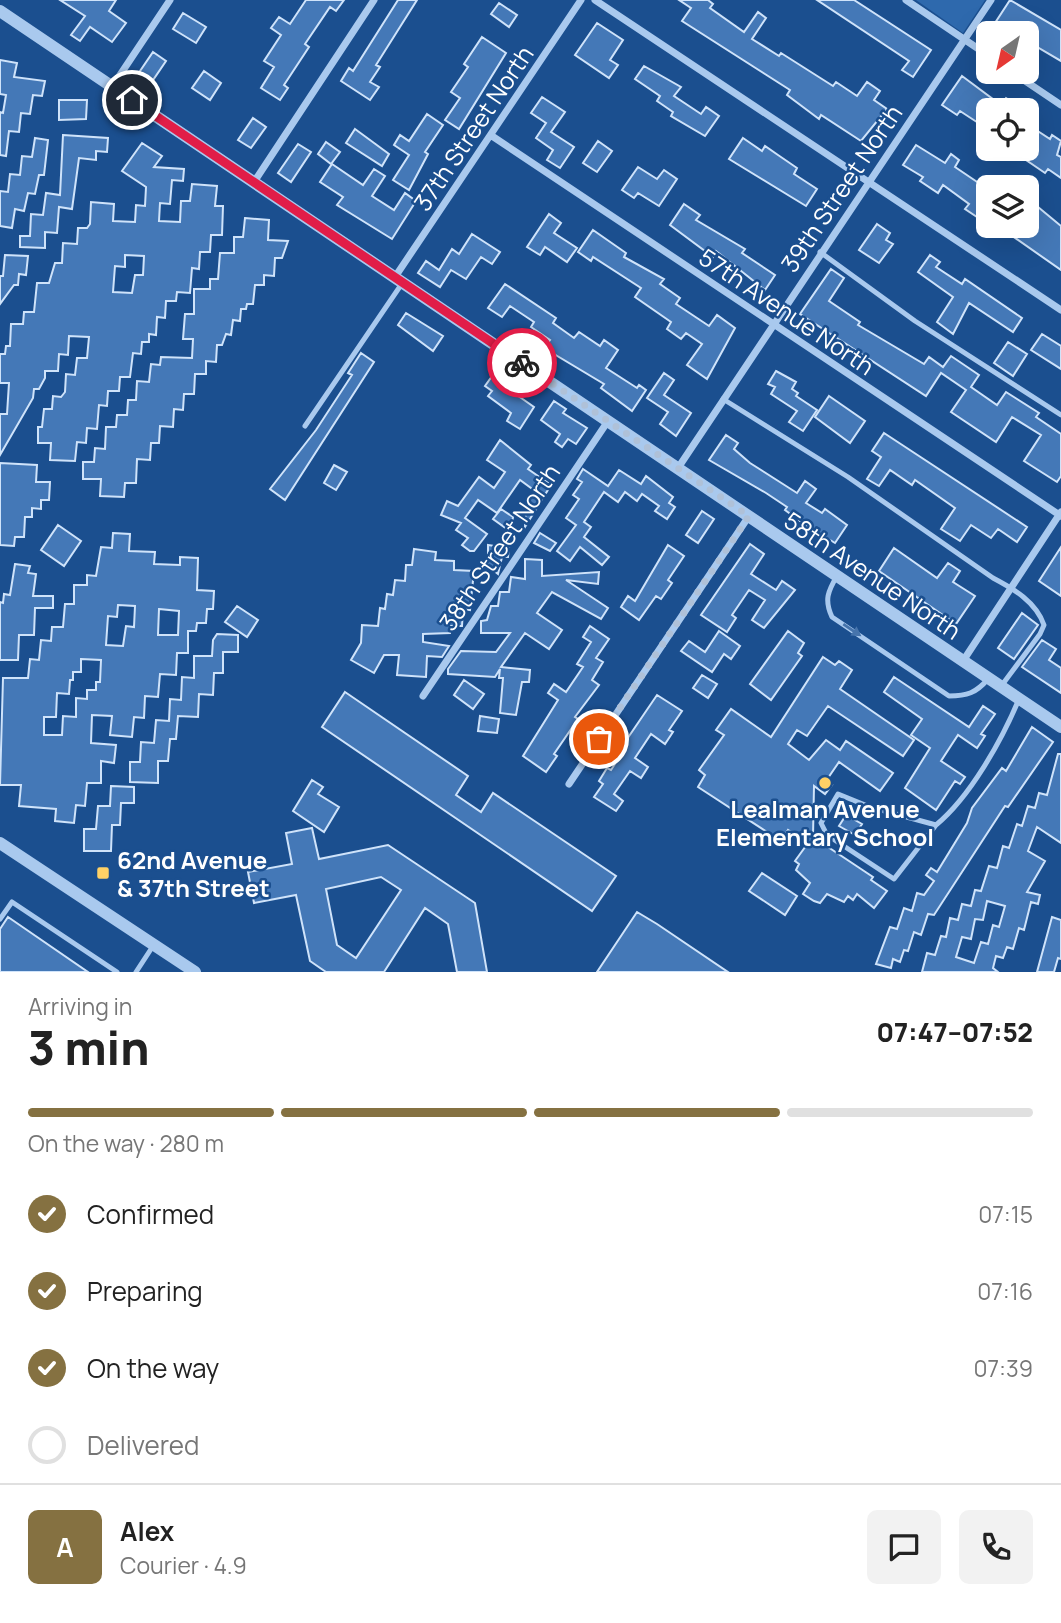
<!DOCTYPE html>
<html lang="en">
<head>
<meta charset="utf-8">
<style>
  body { margin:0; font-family:Manrope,sans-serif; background:#f2f2f2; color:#222; height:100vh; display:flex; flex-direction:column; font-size:26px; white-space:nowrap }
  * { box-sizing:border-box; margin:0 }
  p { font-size:23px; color:#767676 }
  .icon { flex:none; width:38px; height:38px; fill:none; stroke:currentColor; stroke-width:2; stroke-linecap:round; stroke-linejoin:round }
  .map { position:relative; height:972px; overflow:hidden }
  .side { display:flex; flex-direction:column; background:#fff; flex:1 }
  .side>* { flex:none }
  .needle { width:46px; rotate:214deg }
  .controls { position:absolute; left:976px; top:21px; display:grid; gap:14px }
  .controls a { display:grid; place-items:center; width:63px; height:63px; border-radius:10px; background:#fff; box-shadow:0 7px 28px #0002; font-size:35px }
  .pin { position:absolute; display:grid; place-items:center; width:60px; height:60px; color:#fff; margin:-30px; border:4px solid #fff; border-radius:50%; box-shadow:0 2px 7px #0007 }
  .courier { position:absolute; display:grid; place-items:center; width:70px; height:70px; margin:-35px; border:5px solid #e11d48; border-radius:50%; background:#fff; color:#222; box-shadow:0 2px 9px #0007 }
  .headline em { font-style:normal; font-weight:800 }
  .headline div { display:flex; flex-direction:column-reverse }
  .headline { display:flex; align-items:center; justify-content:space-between; height:119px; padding:0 28px }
  h1 { font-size:46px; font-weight:800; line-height:52px }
  .bar { display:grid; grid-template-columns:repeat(4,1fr); gap:10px 7px; align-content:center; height:84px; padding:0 28px }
  .bar i { height:9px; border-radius:5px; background:#e0e0e0 }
  .bar .selected { background:#857141 }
  .bar p { grid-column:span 4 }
  .line { display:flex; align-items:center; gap:18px; padding:0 28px; border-top:2px solid #e0e0e0 }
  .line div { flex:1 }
  .round { display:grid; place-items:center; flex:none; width:74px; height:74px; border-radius:10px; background:#f2f2f2 }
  ol { padding:0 28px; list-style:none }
  li { display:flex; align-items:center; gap:21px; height:77px }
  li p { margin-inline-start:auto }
  li .icon { padding:7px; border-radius:50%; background:#857141; color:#fff; stroke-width:4 }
  li:last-child { color:#767676 }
  li i { width:38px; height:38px; border:4px solid #e0e0e0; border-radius:50% }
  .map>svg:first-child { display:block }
</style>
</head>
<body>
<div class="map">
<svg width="1061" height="972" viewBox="0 0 1061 972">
  <rect width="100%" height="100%" fill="#1b4f8f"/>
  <!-- green -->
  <path fill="#2e69ad" d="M916 0H985L963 33Z"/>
  <!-- building -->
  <path fill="#4478b7" stroke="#cfe3fa" stroke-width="2" fill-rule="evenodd" d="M60 0H116L109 11 126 23 112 42 90 27 80 41 71 35 85 16Z
    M306 0H344L336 11 330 7 305 44 309 47 284 85 288 88 280 100 261 88 274 67 264 61 281 35 271 28 279 17 290 24Z
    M398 0H417L376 65 380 67 370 82 379 87 370 100 341 81 349 68 353 71Z
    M679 0H708L713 4 710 8 744 32 758 12 766 18 752 39 779 56 781 53 833 86 836 82 857 96 867 82 880 91 874 100 887 109 861 141 821 115 819 119 787 95 790 90 682 21 691 8Z
    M817 0H854L931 50 913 77 902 70 909 61Z
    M1010 0 1061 30V61L1027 41V33H1010L995 23Z
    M499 3 517 15 509 27 491 14Z
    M183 13 206 27 196 43 173 29Z
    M597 23 623 40 610 60 618 65 609 78 575 55Z
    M482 37 506 53 459 129 445 120 460 98 451 92 468 67 464 64Z
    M153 52 166 61 151 83 138 74Z
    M0 60 17 63 14 77 45 81 42 96 33 95 30 114 21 113 19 132 9 131 6 156 0 155V112L3 113 6 95 0 94Z
    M644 66 681 87 674 96 701 114 706 107 719 116 705 136 671 116 673 112 657 101 660 96 635 79Z
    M204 71 221 83 210 100 192 88Z
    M962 76 1001 105 1006 98 1024 110H989V130L960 111 957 115 942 105Z
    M542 97 565 112 551 132 574 147 560 168 547 160 553 150 536 138 546 123 531 113Z
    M59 100H87L86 119 59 120Z
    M427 114 443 125 425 152 428 154 409 190 393 180 409 155 394 145 400 135 409 141Z
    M253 118 266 127 251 148 238 140Z
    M1027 124 1050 139 1052 135 1061 141 1057 155 1061 157V178L1048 169 1045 173 1026 160 1029 156 1017 149H1027Z
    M355 129 389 154 382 166 346 143Z
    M63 135 108 138 107 152 96 151V160L79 158 72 209 59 207 57 233 45 232V248L20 247V236H30L31 214 43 215 46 193 60 195Z
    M35 138 48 140 44 175H39L35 194 28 193 24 211 15 209 12 228 0 226V191L8 192 10 174 20 175 22 156 32 157Z
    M743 138 762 151 765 146 778 155 797 168 794 174 817 189 806 206 729 159Z
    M598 141 612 151 597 172 583 163Z
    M326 142 340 152 331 164 318 154Z
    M142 143 162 156 154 167 184 169 183 181 172 180 170 204 160 203 159 221 180 222 181 201H190L192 184 217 186 215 206H223L222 235H211L210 252H200L199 269 192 268 190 293 177 292 176 301H166L165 318 157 317 156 335 149 334V342H142L141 354 133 353 130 377H120L119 391H108L107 406 99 405 97 429 87 428 86 443 77 442 75 461 50 460 51 443H38V427H42L44 409H52L53 396 61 397 65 392 66 374 75 375 77 358H87L89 337 69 336 68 355 59 354 58 371H45V378L39 389H34L33 398 0 455V414H7L9 383H0V354H5L6 346H10L11 324H23L24 312H34L37 283H49L55 263H62L63 243 77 244 78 228H87L90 224 91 202 114 204 113 221 135 222 136 205 145 206 146 187 122 171ZM125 255 144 256 143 275H135L132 293 113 292 115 266 125 267Z
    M298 144 311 152 291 182 278 173Z
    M916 145 945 163 951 154 959 160 955 167 989 190V220L983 216 980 219 965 209 969 204 943 185 938 193 920 181 923 177 903 165Z
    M332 164 363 185 374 169 385 176 372 196 394 210 405 193 416 201 392 239 337 205 343 197 320 182Z
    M638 167 657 179 664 170 677 179 659 206 638 193 634 198 622 190Z
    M1032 202 1061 226V270L998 226H1027V209Z
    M684 204 700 215 696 220 745 249 742 253 775 275 765 290 716 251 713 257 670 225Z
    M549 214 561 223 554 233 577 248 567 262 545 247 540 255 527 247Z
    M245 218 269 220 268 240 288 241 282 258H275L274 276 264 275V285H255L253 304H247L246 309H241L240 321 233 320 231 335 226 334 222 345H217L216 362 206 361V374H195L194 394H184L183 410 174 409 173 427 160 426 159 443H151L150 460 137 459 136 483H125L124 497 100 496 101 479H83V462H94L95 448 105 449 106 427H116L117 415H127L128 400H136L137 381 149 382 151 364 160 365 161 357 192 358 193 339H183L185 314H194V289H210V279H218L220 253H234V237H243Z
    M877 224 890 233 886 240 893 244 879 263 859 250Z
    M593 230 626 253 624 257 664 279 660 284 680 298 676 304 709 326 717 315 735 328 707 379 687 365 702 344 686 333 681 339 667 329 671 322 635 297 641 288 593 257 591 261 578 252Z
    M472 234 500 252 492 264 481 257 466 279 451 270 440 287 418 273 426 261 439 270 452 249 459 254Z
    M5 255 28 256 26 275 19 274 18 285H14L0 304V276H3Z
    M930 255 940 262 936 267 962 284 965 279 1022 318 1013 332 969 303 953 334 937 322 953 297 918 272Z
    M831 269 844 278 829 301 860 322 858 325 924 364 929 357 943 367 951 356 979 375 971 387 997 405 1006 392 1039 413 1036 417 1061 434V476L1057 482 1024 461 1041 435 1012 417 996 442 951 412 966 390 941 373 926 396 800 314Z
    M505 284 556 318 553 323 574 338 579 332 600 346 604 340 618 350 606 368 637 388 639 385 646 390 632 411 601 388 604 384 544 348 550 340 531 327 534 322 510 306 502 317 488 308Z
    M406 313 443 336 433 351 398 325Z
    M1042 334 1061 346V369L1031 350Z
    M1008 342 1027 354 1013 376 994 363Z
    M361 353 374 362 285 500 270 489 316 430 352 375 348 373Z
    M776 371 796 382 792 389 798 393 796 396 817 410 803 431 789 422 797 411 771 394 775 387 768 384Z
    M495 372 521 390 517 395 534 407 520 429 507 421 511 413 488 396 492 391 485 386Z
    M664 373 674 380 664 395 691 413 676 436 660 424 668 412 647 398Z
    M829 396 865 421 850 443 815 417Z
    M554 401 566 409 563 413 587 428 576 444 568 439 562 447 555 442 560 434 541 420Z
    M884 433 1027 527 1017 542 998 529 991 538 971 525 960 541 941 529 955 508 915 480 912 485 890 470 879 486 867 479 881 457 872 451Z
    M726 435 738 443 734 449 750 463 797 493 805 481 816 489 806 503 822 513 825 509 847 525 835 543 804 524 785 510 787 507 766 493 709 460Z
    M500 440 531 465 528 469 551 485 525 527 526 505 535 491 520 480 497 513 478 500 465 518 487 534 474 551H470L462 545 468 538 456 530 461 523 441 515 447 501 458 506 479 477 494 488 505 472 487 460Z
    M0 463 37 465 36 482H50L49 500H41V509L32 508V517H25L24 537H15L14 546 0 545Z
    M334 465 347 472 336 490 324 483Z
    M583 469 608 486 619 470 641 484 646 476 673 497 669 503 675 507 667 519 655 511 659 506 642 494 637 501 625 492 618 502 604 492 584 522 591 527 584 537 609 557 602 565 580 547 570 561 557 551 576 525 566 518 579 499 573 495 582 482 577 479Z
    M501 509 513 517 511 532 493 519Z
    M702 511 714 519 698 543 686 535Z
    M58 525 81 541 64 566 41 550Z
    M113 533 130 534 129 551 155 552 154 564 180 565V557L198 558 197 590 214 591 213 609H207L206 623H197L196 631H188V653H177L176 675 160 674 158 697 145 696 144 718 134 717 132 737 110 735 112 716 92 715 91 743 116 745 114 763 101 761V783H87L85 806 76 805 74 823 55 821 56 809 19 806 21 785H0L3 678H28L30 659 39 660 41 640 51 641 52 627H63L65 604H74V585H87V575L96 576 101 547 112 548ZM118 605 135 606 134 627 126 626 123 646 106 645 108 616 117 617ZM159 609 179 611 178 635H158ZM81 659 101 660 100 682H96V690H87V699L76 698V717L63 716 62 735H44V717H56L57 693 69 694 70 680H73V672H81Z
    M540 533 556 543 550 551 534 543Z
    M750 544 764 554 751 574 776 590 782 581 795 590 764 628 752 620 765 600 749 590 732 615 736 618 727 632 701 615Z
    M488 545 509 548 508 557H502L498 574 488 566Z
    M668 545 684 556 668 580 672 583 661 599 656 596 639 620 621 607 628 596 635 601Z
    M1061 547V596L1039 581Z
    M894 548 937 578 948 563 960 571 953 582 975 596 956 624 879 571Z
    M414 549 436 552 435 560 454 561V570L474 571 470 610 463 609 462 626H451L450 633 423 634V642L449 646 442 657 427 656 426 677 397 675 399 655H384L374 673 351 660 361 643 362 625 378 626 380 608 385 609 387 594 393 595 395 580 405 581 406 565H412Z
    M525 559 542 560V576L599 572 598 584 566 580 608 608 601 619 552 592 537 613 562 630 549 649 525 633 501 667 530 670 529 682H522L516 715 500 713 503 678H499L500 669 495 677 448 674V669L461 651 496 652 510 633H481V621L487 620 491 606H498L500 592H509L511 577 525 579Z
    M15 564 30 566 28 573 36 574 33 596H53V608H35L34 635H19L18 660H0V602L3 603 4 594 10 595Z
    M237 606 258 620 247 637 225 622Z
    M1022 613 1038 625 1014 659 998 648Z
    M590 626 609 639 596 658 603 662 592 680 599 685 575 717 578 719 554 754 557 756 546 772 523 756 558 700 548 693 554 684 566 692 583 667 577 664 591 642 583 637Z
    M719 631 740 646 731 659 724 654 712 672 681 651 689 641 705 652Z
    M788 631 804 643 798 653 802 656 771 700 750 684Z
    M217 634 238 635V652H223V673H214L213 695 199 694 198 717 178 716 176 739H170L168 761H158V783L130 782V762H140L141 742 154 743 156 720 169 721 170 699 181 700 182 677 194 678V656H212L213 640Z
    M1042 640 1056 649 1049 660 1061 668V693L1022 667Z
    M823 657 835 665 839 661 852 670 840 689 914 740 903 756 828 706 807 736 797 730 788 744 809 760 826 740 840 750 846 741 893 773 880 791 839 762 826 781 832 785 825 794 814 786 813 837 873 877 871 880 887 891 874 908 857 894 853 900 848 896 844 902 827 894 820 903 814 901 803 894 810 883 796 870 799 864 795 861 808 843 788 830 781 841 698 787 705 775 699 770 724 735 716 730 731 709 771 737Z
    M702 675 717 684 708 698 693 688Z
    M894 677 969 727 983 706 995 714 981 734 985 736 977 748 958 735 941 761 965 777 960 784 955 781 936 810 905 788 930 748 911 735 922 719 884 692Z
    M464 680 484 694 473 709 454 695Z
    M345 692 468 776 456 795 481 812 493 793 616 876 592 911 322 727Z
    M657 695 682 711 669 730 673 732 665 744 651 734 635 758 648 767 641 778 630 771 614 794 623 801 616 811 594 797 603 784 599 781 607 768 611 770 626 747 623 745Z
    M480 716 499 719 497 733 478 731Z
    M1032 727 1053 742 1008 807 1005 806 934 915 928 914 921 935 914 932 908 951 904 950 900 962 893 959 891 968 876 964 890 927 897 929 904 908 912 911 917 893 924 895 934 881 926 875 931 868 937 872 967 823 972 808 1002 768 1006 771Z
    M1058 754H1061V843L1037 827 1028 851 1045 861 1027 892 1040 895 1038 904 1031 902 1024 930 1019 928 1013 949 1007 947 1003 958 996 956 993 968 998 972H922L927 953 935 955 941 936 946 937 950 918 958 920 962 904 971 906 975 890 981 891 989 866 997 868 1003 846 1009 848 1017 824 1022 826 1028 806 1035 808 1039 793 1047 795ZM987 901 1005 906 999 927 993 925 988 944 981 942 974 963 956 957 962 937 971 939 975 919 983 920Z
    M312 780 323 787 318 794 339 807 324 832 293 811Z
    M111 786 134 787V803H121L120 825H112L111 851H84V829H96L98 806H110Z
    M846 815 862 824 855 835 839 826Z
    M312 828 319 859 388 845 475 903 487 972H457L448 924 425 908 384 972H326L310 961 296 895 254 903 248 872 292 864 286 833ZM381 877 401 890 356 958 337 945 326 889Z
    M762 873 797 896 785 915 749 891Z
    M637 912 657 924 728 972H597Z
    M8 917 88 972H0V929Z
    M1052 917 1061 920V959L1058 958 1054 972H1037Z"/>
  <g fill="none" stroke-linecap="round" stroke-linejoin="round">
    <!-- service -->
    <path stroke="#a9c9ee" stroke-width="5" d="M820 252 915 321 1061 415
      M723 399 848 477 993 578C1014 589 1036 602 1044 625L1040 634 1002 685
      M305 426 403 282
      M837 576C828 591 824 600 832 617L949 696C967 696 976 693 988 679
      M936 825 894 879 827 835 821 823 838 794 870 807 936 825C970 797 1002 740 1019 699
      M0 919 12 902 117 972
      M136 972 153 946"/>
    <!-- minor -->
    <path stroke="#a9c9ee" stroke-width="7" d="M595 0 1061 310
      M906 0 989 56
      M1012 72 1061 105
      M112 87 170 0
      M492 136 1061 516
      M254 182 374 0
      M395 277 581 0
      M678 468 991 0
      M963 661 1061 512
      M423 696 608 421
      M569 784 749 516"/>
    <!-- tertiary -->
    <path stroke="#a9c9ee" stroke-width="12" d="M0 11 1061 727
      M0 843 195 972"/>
  </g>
  <!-- one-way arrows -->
  <defs><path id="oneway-solid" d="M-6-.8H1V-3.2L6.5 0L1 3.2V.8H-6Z" transform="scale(1.75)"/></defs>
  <use fill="#4674ac" href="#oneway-solid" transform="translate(852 630) rotate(34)"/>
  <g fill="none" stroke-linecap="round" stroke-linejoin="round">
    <!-- done -->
    <path stroke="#afc1d8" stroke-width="7" stroke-dasharray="0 12.6" d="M522 363 749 516 599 739"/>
    <!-- route -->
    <path stroke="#e11d48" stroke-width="9" d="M132 100 522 363"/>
  </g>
  <!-- markers -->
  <g fill="#ffd166" stroke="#1b4f8f" stroke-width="2.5">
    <circle cx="825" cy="783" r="7"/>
    <rect x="96" y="866" width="14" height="14" rx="3.5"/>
  </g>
  <g text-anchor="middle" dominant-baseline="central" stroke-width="5" stroke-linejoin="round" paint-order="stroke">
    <!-- street labels -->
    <g font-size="24" fill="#fff" stroke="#1b4f8f">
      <text transform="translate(473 128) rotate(-56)">37th Street North</text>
      <text transform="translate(841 188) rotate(-56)">39th Street North</text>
      <text transform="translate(787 311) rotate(34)">57th Avenue North</text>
      <text transform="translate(499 547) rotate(-56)">38th Street North</text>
      <text transform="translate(873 575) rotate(34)">58th Avenue North</text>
    </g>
    <!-- poi labels -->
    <g font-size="24" font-weight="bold" fill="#fff" stroke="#1b4f8f">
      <text x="825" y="808">Lealman Avenue<tspan x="825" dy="28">Elementary School</tspan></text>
      <text x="117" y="859" text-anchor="start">62nd Avenue<tspan x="117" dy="28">&amp; 37th Street</tspan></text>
    </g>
  </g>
</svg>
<div class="controls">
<a><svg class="needle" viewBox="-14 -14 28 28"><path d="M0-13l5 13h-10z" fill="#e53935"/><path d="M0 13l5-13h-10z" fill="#767676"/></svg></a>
<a><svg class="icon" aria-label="locate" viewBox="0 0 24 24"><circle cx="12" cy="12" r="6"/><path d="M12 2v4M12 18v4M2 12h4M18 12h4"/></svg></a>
<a><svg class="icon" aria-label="layers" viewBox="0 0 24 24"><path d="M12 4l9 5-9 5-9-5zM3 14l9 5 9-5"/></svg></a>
</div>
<div class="pin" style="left:599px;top:739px;background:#ea580c"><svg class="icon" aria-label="bag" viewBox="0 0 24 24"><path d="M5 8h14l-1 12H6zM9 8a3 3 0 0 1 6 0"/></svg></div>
<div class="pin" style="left:132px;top:100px;background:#1f2937"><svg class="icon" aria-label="home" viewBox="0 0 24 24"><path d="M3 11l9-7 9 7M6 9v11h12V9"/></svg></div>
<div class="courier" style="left:522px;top:363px"><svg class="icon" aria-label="bike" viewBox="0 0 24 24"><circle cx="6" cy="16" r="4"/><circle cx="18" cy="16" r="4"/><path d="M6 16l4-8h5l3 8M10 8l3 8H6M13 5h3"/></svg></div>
</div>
<section class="side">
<div class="headline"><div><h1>3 min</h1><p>Arriving in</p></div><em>07:47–07:52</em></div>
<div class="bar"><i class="selected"></i><i class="selected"></i><i class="selected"></i><i></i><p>On the way · 280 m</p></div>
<ol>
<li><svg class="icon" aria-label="check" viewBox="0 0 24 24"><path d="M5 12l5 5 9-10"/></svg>Confirmed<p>07:15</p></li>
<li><svg class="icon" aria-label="check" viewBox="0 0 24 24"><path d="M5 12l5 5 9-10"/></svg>Preparing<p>07:16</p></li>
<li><svg class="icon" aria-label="check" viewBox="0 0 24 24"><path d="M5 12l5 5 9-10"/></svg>On the way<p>07:39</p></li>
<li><i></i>Delivered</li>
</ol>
<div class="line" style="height:126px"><b class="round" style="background:#857141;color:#fff">A</b><div><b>Alex</b><p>Courier · 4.9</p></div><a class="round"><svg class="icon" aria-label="chat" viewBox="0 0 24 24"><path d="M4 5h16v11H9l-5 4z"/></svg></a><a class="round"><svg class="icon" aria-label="phone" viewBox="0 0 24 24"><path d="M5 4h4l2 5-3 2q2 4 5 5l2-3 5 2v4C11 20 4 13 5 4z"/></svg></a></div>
</section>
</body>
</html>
